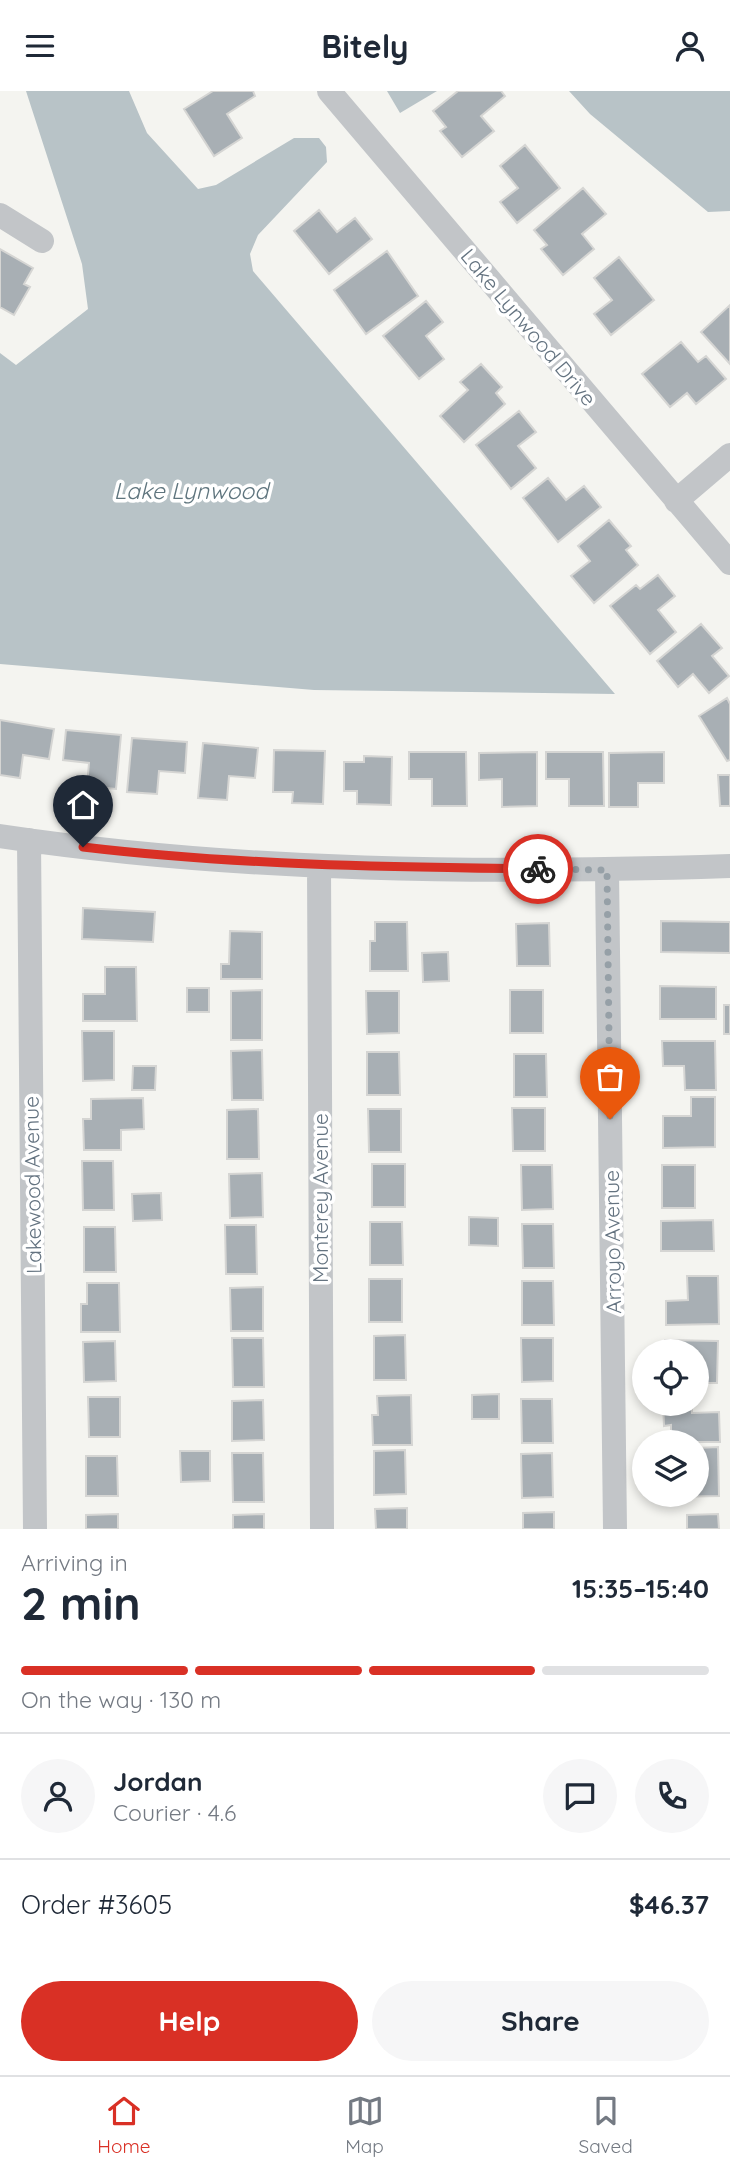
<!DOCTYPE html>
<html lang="en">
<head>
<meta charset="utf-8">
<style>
  body { margin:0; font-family:Quicksand,sans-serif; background:#f6f6f7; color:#1f2937; height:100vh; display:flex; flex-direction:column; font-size:26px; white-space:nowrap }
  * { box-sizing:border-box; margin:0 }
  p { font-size:23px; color:#747a83 }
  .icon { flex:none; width:38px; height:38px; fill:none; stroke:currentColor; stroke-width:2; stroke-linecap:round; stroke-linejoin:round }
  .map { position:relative; height:1438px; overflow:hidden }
  .drawer { display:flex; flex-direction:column; background:#fff; flex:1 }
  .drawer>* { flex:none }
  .tools { position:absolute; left:632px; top:1248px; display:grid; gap:14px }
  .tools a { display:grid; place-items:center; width:77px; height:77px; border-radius:50%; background:#fff; box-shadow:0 4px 10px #0003; font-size:35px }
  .pin { position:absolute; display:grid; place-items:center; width:60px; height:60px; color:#fff; margin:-72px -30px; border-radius:50% 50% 50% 0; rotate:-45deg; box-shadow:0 0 7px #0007 }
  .pin .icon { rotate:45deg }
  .courier { position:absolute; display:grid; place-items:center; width:70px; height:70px; margin:-35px; border:5px solid #d93025; border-radius:50%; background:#fff; color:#222; box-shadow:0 2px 9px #0007 }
  .headline em { font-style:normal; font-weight:700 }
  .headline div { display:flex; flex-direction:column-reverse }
  .headline { display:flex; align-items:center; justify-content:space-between; height:119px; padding:0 21px }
  h1 { font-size:46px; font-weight:700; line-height:52px }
  .bar { display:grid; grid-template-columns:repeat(4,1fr); gap:10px 7px; align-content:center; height:84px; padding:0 21px }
  .bar i { height:9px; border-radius:5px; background:#e0e1e3 }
  .bar .on { background:#d93025 }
  .bar p { grid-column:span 4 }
  .line { display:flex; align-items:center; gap:18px; padding:0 21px; border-top:2px solid #e0e1e3 }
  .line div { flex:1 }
  .round { display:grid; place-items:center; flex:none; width:74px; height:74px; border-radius:37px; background:#f6f6f7 }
  .button { display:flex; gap:14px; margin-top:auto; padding:14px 21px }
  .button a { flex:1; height:80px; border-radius:42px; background:#d93025; color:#fff; font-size:28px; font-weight:700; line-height:80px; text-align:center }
  .button a+a { background:#f6f6f7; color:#1f2937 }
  header { display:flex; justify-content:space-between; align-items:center; height:91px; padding:0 21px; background:#fff; font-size:32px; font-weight:700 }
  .dock { display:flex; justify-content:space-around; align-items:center; height:98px; border-top:2px solid #e0e1e3; background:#fff; font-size:19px; color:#747a83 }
  .dock a { display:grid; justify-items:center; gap:4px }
  .dock .on { color:#d93025 }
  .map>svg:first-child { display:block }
</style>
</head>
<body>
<header><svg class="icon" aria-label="menu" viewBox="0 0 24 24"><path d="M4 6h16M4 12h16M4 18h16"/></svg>Bitely<svg class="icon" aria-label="person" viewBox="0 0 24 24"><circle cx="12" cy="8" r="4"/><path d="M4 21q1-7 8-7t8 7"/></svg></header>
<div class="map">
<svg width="730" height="1438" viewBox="0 0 730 1438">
  <rect width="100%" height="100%" fill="#f4f4f0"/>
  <!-- water -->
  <path fill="#b8c3c7" d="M26 0H129L147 42 198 98 216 94 294 47H319L326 56 327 71 258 144 250 163 253 180 615 603 314 599 0 573V262L16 274 88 218 82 173Z
    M387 0H437L400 22Z
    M569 0H730V120L708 121 590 23Z"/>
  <!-- building -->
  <path fill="#a8afb4" stroke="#d5d5d3" stroke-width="2" d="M213 0H253L255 5 227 23 242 47 214 65 184 18Z
    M458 0H501L505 5 481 25 494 40 462 66 440 40 446 36 433 20Z
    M525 54 560 97 517 132 500 111 518 97 500 75Z
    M583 97 606 123 582 143 594 158 563 184 541 158 547 154 534 139Z
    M319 119 337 141 355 127 372 148 329 183 294 140Z
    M0 158 33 177 24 193 30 196 14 224 0 216Z
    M387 160 418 205 366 243 334 199Z
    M619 166 654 209 611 244 594 223 612 209 594 187Z
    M426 210 443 231 426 245 444 268 419 288 383 245Z
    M730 214V273L701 241Z
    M681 251 698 271 706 265 726 288 696 313 687 302 670 316 642 283Z
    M481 273 502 296 496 302 505 313 464 351 440 325 468 299 460 291Z
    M519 320 536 341 518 355 536 377 511 398 476 354Z
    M548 387 566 409 584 395 601 416 558 451 523 407Z
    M609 429 631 455 626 459 638 474 594 512 571 485 590 470 578 455Z
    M658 484 675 505 658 519 676 541 650 563 610 515 636 494 640 498Z
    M701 533 722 557 712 565 729 585 709 602 693 583 678 596 657 570Z
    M727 607 730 613V669L727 670 699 625Z
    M0 629 54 638 49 668 23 664 20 687 0 684Z
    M66 639 121 644 116 698 87 695 89 672 63 669Z
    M132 647 187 651 185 682 159 680 157 703 127 701Z
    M203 652 258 657 255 687 229 685 227 709 198 707Z
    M274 659 325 660 323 713 292 712 293 701H273Z
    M409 661H466L467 715H432V688H409Z
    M537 661V715L502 716V688L479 689V662Z
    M546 661H603L604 715H569V688H546Z
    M664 661V692H638V716H609V662Z
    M364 665 392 666 391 714 357 713V700H344V671H364Z
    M718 684H730V715H720Z
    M83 817 155 821 153 851 82 848Z
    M661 830 730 831V862L661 861Z
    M375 831H407L408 880H370V850H375Z
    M549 832 550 875H517L516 833Z
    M230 840 262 841V888H221V873H229Z
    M448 861 449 890 423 891 422 862Z
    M105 876H136L137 930H83V903H105Z
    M660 895 716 896V928H660Z
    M187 897H209V921H187Z
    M262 899V949H231V900Z
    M510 899H543V942H510Z
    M366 900H399V942L367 943Z
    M724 914H730V943H724Z
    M82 940H114V989L83 990Z
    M662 950H715L716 999H685L684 975H663Z
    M262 959 263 1009H232L231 960Z
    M367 961H399L400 1004H367Z
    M514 963H546L547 1006H514Z
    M133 975H156L155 999H132Z
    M691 1006H715V1056L663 1057V1025H691Z
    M143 1007 144 1038 121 1039V1059H84L83 1028H91V1008Z
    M512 1017H545V1060H513Z
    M258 1018 259 1068H227V1019Z
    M368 1018H401V1061H369Z
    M82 1070H113L114 1119H83Z
    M372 1073H405V1116H372Z
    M521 1074H552L553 1118 522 1119Z
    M662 1074H695V1117H662Z
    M262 1082 263 1126 230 1127 229 1083Z
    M161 1102 162 1129 133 1130 132 1103Z
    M469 1126 498 1127V1155L469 1154Z
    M713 1129 714 1160H661V1130Z
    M370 1131H402L403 1174H370Z
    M522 1133H553L554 1177H523Z
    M225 1134H256L257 1183H226Z
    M84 1136H115L116 1181H84Z
    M687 1185H718L719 1233 666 1234V1210L688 1209Z
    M369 1188H402V1231H369Z
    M522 1190H553L554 1234H522Z
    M87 1192H119L120 1241H81V1213H87Z
    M263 1196V1240H231L230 1197Z
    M405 1244 406 1289H374V1245Z
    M232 1247H263L264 1296H233Z
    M521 1247H553V1290L522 1291Z
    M665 1249 718 1250 717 1292H696V1260H664Z
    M115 1250 116 1290 84 1291 83 1251Z
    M499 1303V1328H472V1304Z
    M411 1304 412 1354H373L372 1324H378L377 1305Z
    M88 1306H120V1346H89Z
    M521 1308H552L553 1352H522Z
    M263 1309 264 1349 232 1350V1310Z
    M663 1312H692V1322L719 1321 720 1351H671V1334L664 1335Z
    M718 1356 719 1405 666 1406V1404H696V1357Z
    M405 1359 406 1403 374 1404V1360Z
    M180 1360H210V1390L181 1391Z
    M232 1362H263L264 1411H233Z
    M552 1362 553 1406 522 1407 521 1363Z
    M86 1365H117L118 1405H86Z
    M407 1417V1438H376L375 1418Z
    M554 1421V1438H523V1422Z
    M118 1423V1438H86V1424Z
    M264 1423V1438H233V1424Z
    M718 1423 719 1438H687V1424Z"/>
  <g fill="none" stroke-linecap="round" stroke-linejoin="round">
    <!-- street -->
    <path stroke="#c2c5c8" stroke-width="24" d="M329 0 730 472
      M0 124 42 150
      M676 410 730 364
      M0 745C241 781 487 783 730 775
      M29 749 35 1438
      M319 775 322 1438
      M607 779 615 1438"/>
  </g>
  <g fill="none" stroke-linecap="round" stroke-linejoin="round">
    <!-- done -->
    <path stroke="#96a0a7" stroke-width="7" stroke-dasharray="0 12.6" d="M538 778 607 779 610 1028"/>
    <!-- route -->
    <path stroke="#d93025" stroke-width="9" d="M83 756C234 774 386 776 538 778"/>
  </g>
  <g text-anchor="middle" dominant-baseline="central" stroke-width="7" stroke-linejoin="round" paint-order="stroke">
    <!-- street labels -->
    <g font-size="21" fill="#647380" stroke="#fff">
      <text transform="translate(529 236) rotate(50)">Lake Lynwood Drive</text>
      <text transform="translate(32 1094) rotate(-91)">Lakewood Avenue</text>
      <text transform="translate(320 1107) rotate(-90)">Monterey Avenue</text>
      <text transform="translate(612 1151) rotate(-91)">Arroyo Avenue</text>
    </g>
    <!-- water labels -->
    <g font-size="23" font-style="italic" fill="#5f757e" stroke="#fff">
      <text x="191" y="399">Lake Lynwood</text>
    </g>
  </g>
</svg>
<div class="tools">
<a><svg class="icon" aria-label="locate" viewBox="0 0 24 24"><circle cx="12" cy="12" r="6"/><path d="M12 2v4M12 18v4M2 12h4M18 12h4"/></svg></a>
<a><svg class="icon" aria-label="layers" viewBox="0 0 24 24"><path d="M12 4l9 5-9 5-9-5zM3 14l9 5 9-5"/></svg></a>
</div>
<div class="pin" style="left:610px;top:1028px;background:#ea580c"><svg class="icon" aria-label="bag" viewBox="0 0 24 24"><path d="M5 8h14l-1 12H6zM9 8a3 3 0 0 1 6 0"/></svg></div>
<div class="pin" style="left:83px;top:756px;background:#1f2937"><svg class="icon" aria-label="home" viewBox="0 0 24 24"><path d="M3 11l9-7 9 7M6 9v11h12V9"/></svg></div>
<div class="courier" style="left:538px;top:778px"><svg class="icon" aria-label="bike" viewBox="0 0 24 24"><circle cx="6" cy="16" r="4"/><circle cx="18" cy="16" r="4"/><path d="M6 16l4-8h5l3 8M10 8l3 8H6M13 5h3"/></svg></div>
</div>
<section class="drawer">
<div class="headline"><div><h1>2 min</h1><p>Arriving in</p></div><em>15:35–15:40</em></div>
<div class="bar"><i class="on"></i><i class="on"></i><i class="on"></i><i></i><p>On the way · 130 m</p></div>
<div class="line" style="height:126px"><a class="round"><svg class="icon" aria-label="person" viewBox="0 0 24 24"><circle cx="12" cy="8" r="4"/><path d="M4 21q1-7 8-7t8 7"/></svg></a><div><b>Jordan</b><p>Courier · 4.6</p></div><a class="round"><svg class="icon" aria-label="chat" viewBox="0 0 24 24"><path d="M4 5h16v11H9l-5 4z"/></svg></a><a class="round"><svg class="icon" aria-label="phone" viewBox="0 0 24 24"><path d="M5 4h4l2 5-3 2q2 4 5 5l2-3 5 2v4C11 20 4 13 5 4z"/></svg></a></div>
<div class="line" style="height:91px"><div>Order #3605</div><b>$46.37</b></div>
<div class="button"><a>Help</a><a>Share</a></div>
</section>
<nav class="dock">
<a class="on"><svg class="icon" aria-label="home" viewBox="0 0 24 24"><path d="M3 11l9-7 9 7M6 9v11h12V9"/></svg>Home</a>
<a><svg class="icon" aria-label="map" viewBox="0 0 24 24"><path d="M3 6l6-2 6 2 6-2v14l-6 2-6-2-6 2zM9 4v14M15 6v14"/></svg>Map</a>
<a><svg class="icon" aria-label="saved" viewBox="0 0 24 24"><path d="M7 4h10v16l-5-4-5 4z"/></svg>Saved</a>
</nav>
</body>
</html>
